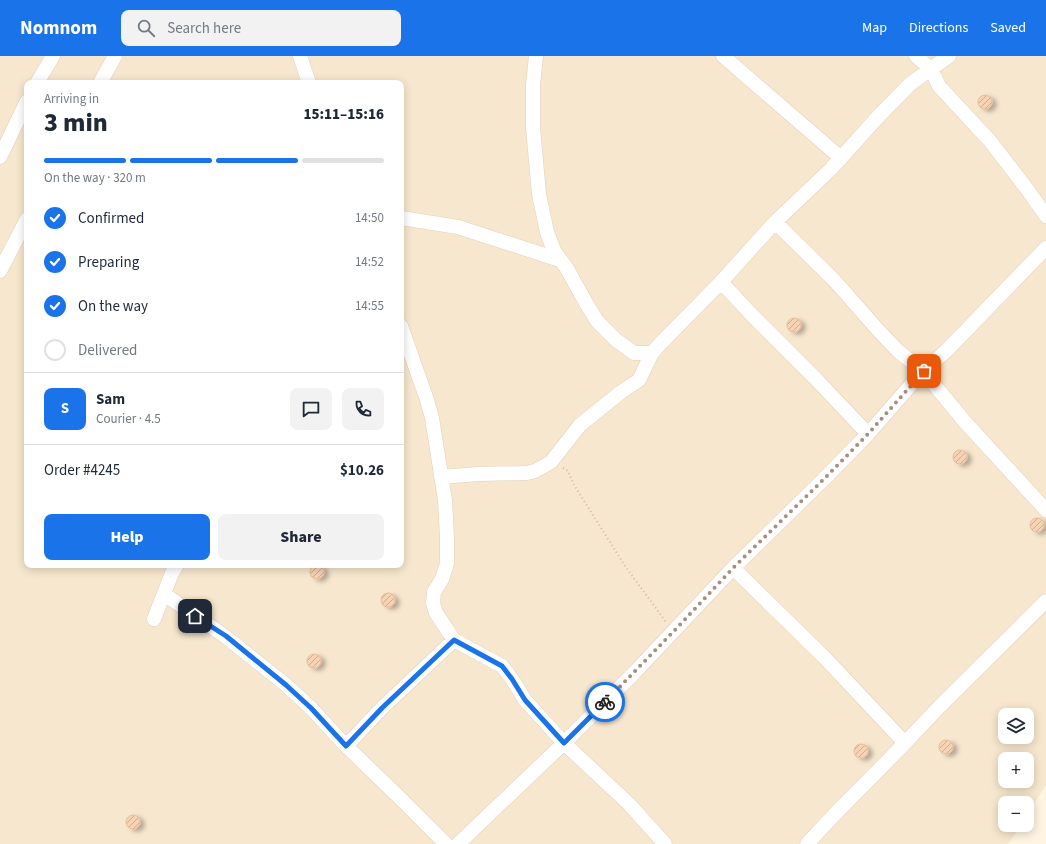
<!DOCTYPE html>
<html lang="en">
<head>
<meta charset="utf-8">
<style>
  body { margin:0; font-family:"Source Sans 3",sans-serif; background:#f2f2f3; color:#1f2937; height:100vh; display:flex; flex-direction:column; font-size:15px; white-space:nowrap }
  * { box-sizing:border-box; margin:0 }
  p { font-size:13px; color:#747a83 }
  .icon { flex:none; width:22px; height:22px; fill:none; stroke:currentColor; stroke-width:2; stroke-linecap:round; stroke-linejoin:round }
  .map { position:relative; flex:1; overflow:hidden }
  .sheet { position:absolute; left:24px; top:24px; width:380px; height:488px; display:flex; flex-direction:column; background:#fff; border-radius:8px; box-shadow:0 2px 10px #0003 }
  .sheet>* { flex:none }
  .controls { position:absolute; left:998px; top:652px; display:grid; gap:8px }
  .controls a { display:grid; place-items:center; width:36px; height:36px; border-radius:8px; background:#fff; box-shadow:0 2px 10px #0003; font-size:20px }
  .pin { position:absolute; display:grid; place-items:center; width:34px; height:34px; color:#fff; margin:-17px; border-radius:8px; box-shadow:0 2px 6px #0006 }
  .courier { position:absolute; display:grid; place-items:center; width:40px; height:40px; margin:-20px; border:3px solid #1a73e8; border-radius:50%; background:#fff; color:#222; box-shadow:0 1px 5px #0007 }
  .overview em { font-style:normal; font-weight:800 }
  .overview div { display:flex; flex-direction:column-reverse }
  .overview { display:flex; align-items:center; justify-content:space-between; height:68px; padding:0 20px }
  h1 { font-size:26px; font-weight:800; line-height:30px }
  .bar { display:grid; grid-template-columns:repeat(4,1fr); gap:6px 4px; align-content:center; height:48px; padding:0 20px }
  .bar i { height:5px; border-radius:3px; background:#e0e1e3 }
  .bar .on { background:#1a73e8 }
  .bar p { grid-column:span 4 }
  .line { display:flex; align-items:center; gap:10px; padding:0 20px; border-top:1px solid #e0e1e3 }
  .line div { flex:1 }
  .round { display:grid; place-items:center; flex:none; width:42px; height:42px; border-radius:8px; background:#f2f2f3 }
  ol { padding:0 20px; list-style:none }
  li { display:flex; align-items:center; gap:12px; height:44px }
  li p { margin-inline-start:auto }
  li .icon { padding:4px; border-radius:50%; background:#1a73e8; color:#fff; stroke-width:4 }
  li:last-child { color:#747a83 }
  li i { width:22px; height:22px; border:2px solid #e0e1e3; border-radius:50% }
  .primary-button { display:flex; gap:8px; margin-top:auto; padding:8px 20px }
  .primary-button a { flex:1; height:46px; border-radius:8px; background:#1a73e8; color:#fff; font-size:16px; font-weight:800; line-height:46px; text-align:center }
  .primary-button a+a { background:#f2f2f3; color:#1f2937 }
  header { display:flex; align-items:center; gap:24px; box-sizing:border-box; height:56px; padding:0 20px; background:#1a73e8; color:#fff }
  header strong { font-size:19px }
  nav { display:flex; gap:22px; margin-inline-start:auto; font-size:14px }
  .search { width:280px; height:36px; background:#f2f2f3; display:flex; align-items:center; gap:10px; box-sizing:border-box; padding:0 14px; border-radius:8px; color:#747a83; font-size:15px }
  .map>svg:first-child { display:block }
</style>
</head>
<body>
<header>
<strong>Nomnom</strong>
<div class="search"><svg class="icon" aria-label="search" viewBox="0 0 24 24"><circle cx="10" cy="10" r="6"/><path d="M15 15l6 6"/></svg>Search here</div>
<nav><a>Map</a><a>Directions</a><a>Saved</a></nav>
</header>
<div class="map">
<svg width="1046" height="788" viewBox="0 0 1046 788">
  <defs>
    <pattern id="building-hatch" width="6" height="6" patternUnits="userSpaceOnUse"><rect width="6" height="6" fill="#f7d3b5"/><path d="M-1 1l2-2M0 6l6-6M5 7l2-2" fill="none" stroke="#cdae95"/></pattern>
    <filter id="shadow"><feDropShadow dx="4.5" dy="2.5" stdDeviation="2" flood-color="#0004"/></filter>
  </defs>
  <rect width="100%" height="100%" fill="#fef4e1"/>
  <!-- residential -->
  <path fill="#f7e7ce" fill-rule="evenodd" d="M0 0H1046V729L1027 759V747H1005V769H1021L1008 788H0ZM27 27H401V509H27ZM1005 659H1027V681H1005ZM1005 703H1027V725H1005Z"/>
  <!-- building -->
  <path fill="url(#building-hatch)" stroke="#ebba94" filter="url(#shadow)" d="M978 46a7 7 0 1 1 14 0a7 7 0 1 1-14 0Z
    M787 269a7 7 0 1 1 14 0a7 7 0 1 1-14 0Z
    M953 401a7 7 0 1 1 14 0a7 7 0 1 1-14 0Z
    M1030 469a7 7 0 1 1 14 0a7 7 0 1 1-14 0Z
    M310 516a7 7 0 1 1 14 0a7 7 0 1 1-14 0Z
    M381 544a7 7 0 1 1 14 0a7 7 0 1 1-14 0Z
    M307 605a7 7 0 1 1 14 0a7 7 0 1 1-14 0Z
    M939 691a7 7 0 1 1 14 0a7 7 0 1 1-14 0Z
    M854 695a7 7 0 1 1 14 0a7 7 0 1 1-14 0Z
    M126 766a7 7 0 1 1 14 0a7 7 0 1 1-14 0Z"/>
  <g fill="none" stroke-linecap="round" stroke-linejoin="round">
    <!-- minor casing -->
    <g stroke="#e3d1bc" stroke-width="15">
      <path id="minor" d="M300 0 309 27
        M536 0 533 29V72L539 138 547 176 554 195 566 211 586 247 597 265 616 284 634 297H652
        M723 0 841 102
        M916 0 931 13 939 30 990 85 1027 133 1046 160
        M37 27 53 0
        M100 27 115 0
        M0 101 27 45
        M401 162 458 171 560 204
        M775 166 834 224 878 274 898 295 923 315 965 366 1046 454
        M0 215 27 163
        M721 226 750 257 815 322 868 378
        M401 270 427 344 432 362 445 444 447 482V508L442 523 434 536 433 547 436 557 454 584 502 610 512 623 525 644 564 687 629 748 665 788
        M441 421 478 418 527 417 535 415 551 406 580 369 621 336 639 324 652 297 660 288 721 226 775 166 831 113 875 64 910 28 949 0
        M733 512 825 602 905 687
        M164 538 226 581 286 629 311 652 346 690 402 744 446 788
        M154 563 172 517 177 509
        M346 690 382 652 454 584
        M458 788 564 687 635 616 733 512 825 422 868 378 923 315 946 295 1046 192
        M807 788 833 760 905 687 940 650 1046 545"/>
    </g>
    <!-- path -->
    <path stroke="#dbb699" stroke-width="2" stroke-dasharray="1 3" stroke-linecap="butt" d="M563 412 568 415 574 429 625 510 666 566"/>
    <!-- minor -->
    <use href="#minor" stroke="#fff" stroke-width="14"/>
  </g>
  <g fill="none" stroke-linecap="round" stroke-linejoin="round">
    <!-- done -->
    <path stroke="#a7907c" stroke-width="4" stroke-dasharray="0 7.2" d="M605 646 673 576 733 512 825 422 868 378 924 315"/>
    <!-- route -->
    <path stroke="#1a73e8" stroke-width="5" d="M195 560 226 580 286 629 311 652 346 690 382 652 454 584 502 610 512 623 525 644 564 687 605 646"/>
  </g>
</svg>
<div class="controls">
<a><svg class="icon" aria-label="layers" viewBox="0 0 24 24"><path d="M12 4l9 5-9 5-9-5zM3 14l9 5 9-5"/></svg></a>
<a>+</a>
<a>−</a>
</div>
<div class="pin" style="left:924px;top:315px;background:#ea580c"><svg class="icon" aria-label="bag" viewBox="0 0 24 24"><path d="M5 8h14l-1 12H6zM9 8a3 3 0 0 1 6 0"/></svg></div>
<div class="pin" style="left:195px;top:560px;background:#1f2937"><svg class="icon" aria-label="home" viewBox="0 0 24 24"><path d="M3 11l9-7 9 7M6 9v11h12V9"/></svg></div>
<div class="courier" style="left:605px;top:646px"><svg class="icon" aria-label="bike" viewBox="0 0 24 24"><circle cx="6" cy="16" r="4"/><circle cx="18" cy="16" r="4"/><path d="M6 16l4-8h5l3 8M10 8l3 8H6M13 5h3"/></svg></div>
<section class="sheet">
<div class="overview"><div><h1>3 min</h1><p>Arriving in</p></div><em>15:11–15:16</em></div>
<div class="bar"><i class="on"></i><i class="on"></i><i class="on"></i><i></i><p>On the way · 320 m</p></div>
<ol>
<li><svg class="icon" aria-label="check" viewBox="0 0 24 24"><path d="M5 12l5 5 9-10"/></svg>Confirmed<p>14:50</p></li>
<li><svg class="icon" aria-label="check" viewBox="0 0 24 24"><path d="M5 12l5 5 9-10"/></svg>Preparing<p>14:52</p></li>
<li><svg class="icon" aria-label="check" viewBox="0 0 24 24"><path d="M5 12l5 5 9-10"/></svg>On the way<p>14:55</p></li>
<li><i></i>Delivered</li>
</ol>
<div class="line" style="height:72px"><b class="round" style="background:#1a73e8;color:#fff">S</b><div><b>Sam</b><p>Courier · 4.5</p></div><a class="round"><svg class="icon" aria-label="chat" viewBox="0 0 24 24"><path d="M4 5h16v11H9l-5 4z"/></svg></a><a class="round"><svg class="icon" aria-label="phone" viewBox="0 0 24 24"><path d="M5 4h4l2 5-3 2q2 4 5 5l2-3 5 2v4C11 20 4 13 5 4z"/></svg></a></div>
<div class="line" style="height:52px"><div>Order #4245</div><b>$10.26</b></div>
<div class="primary-button"><a>Help</a><a>Share</a></div>
</section>
</div>
</body>
</html>
